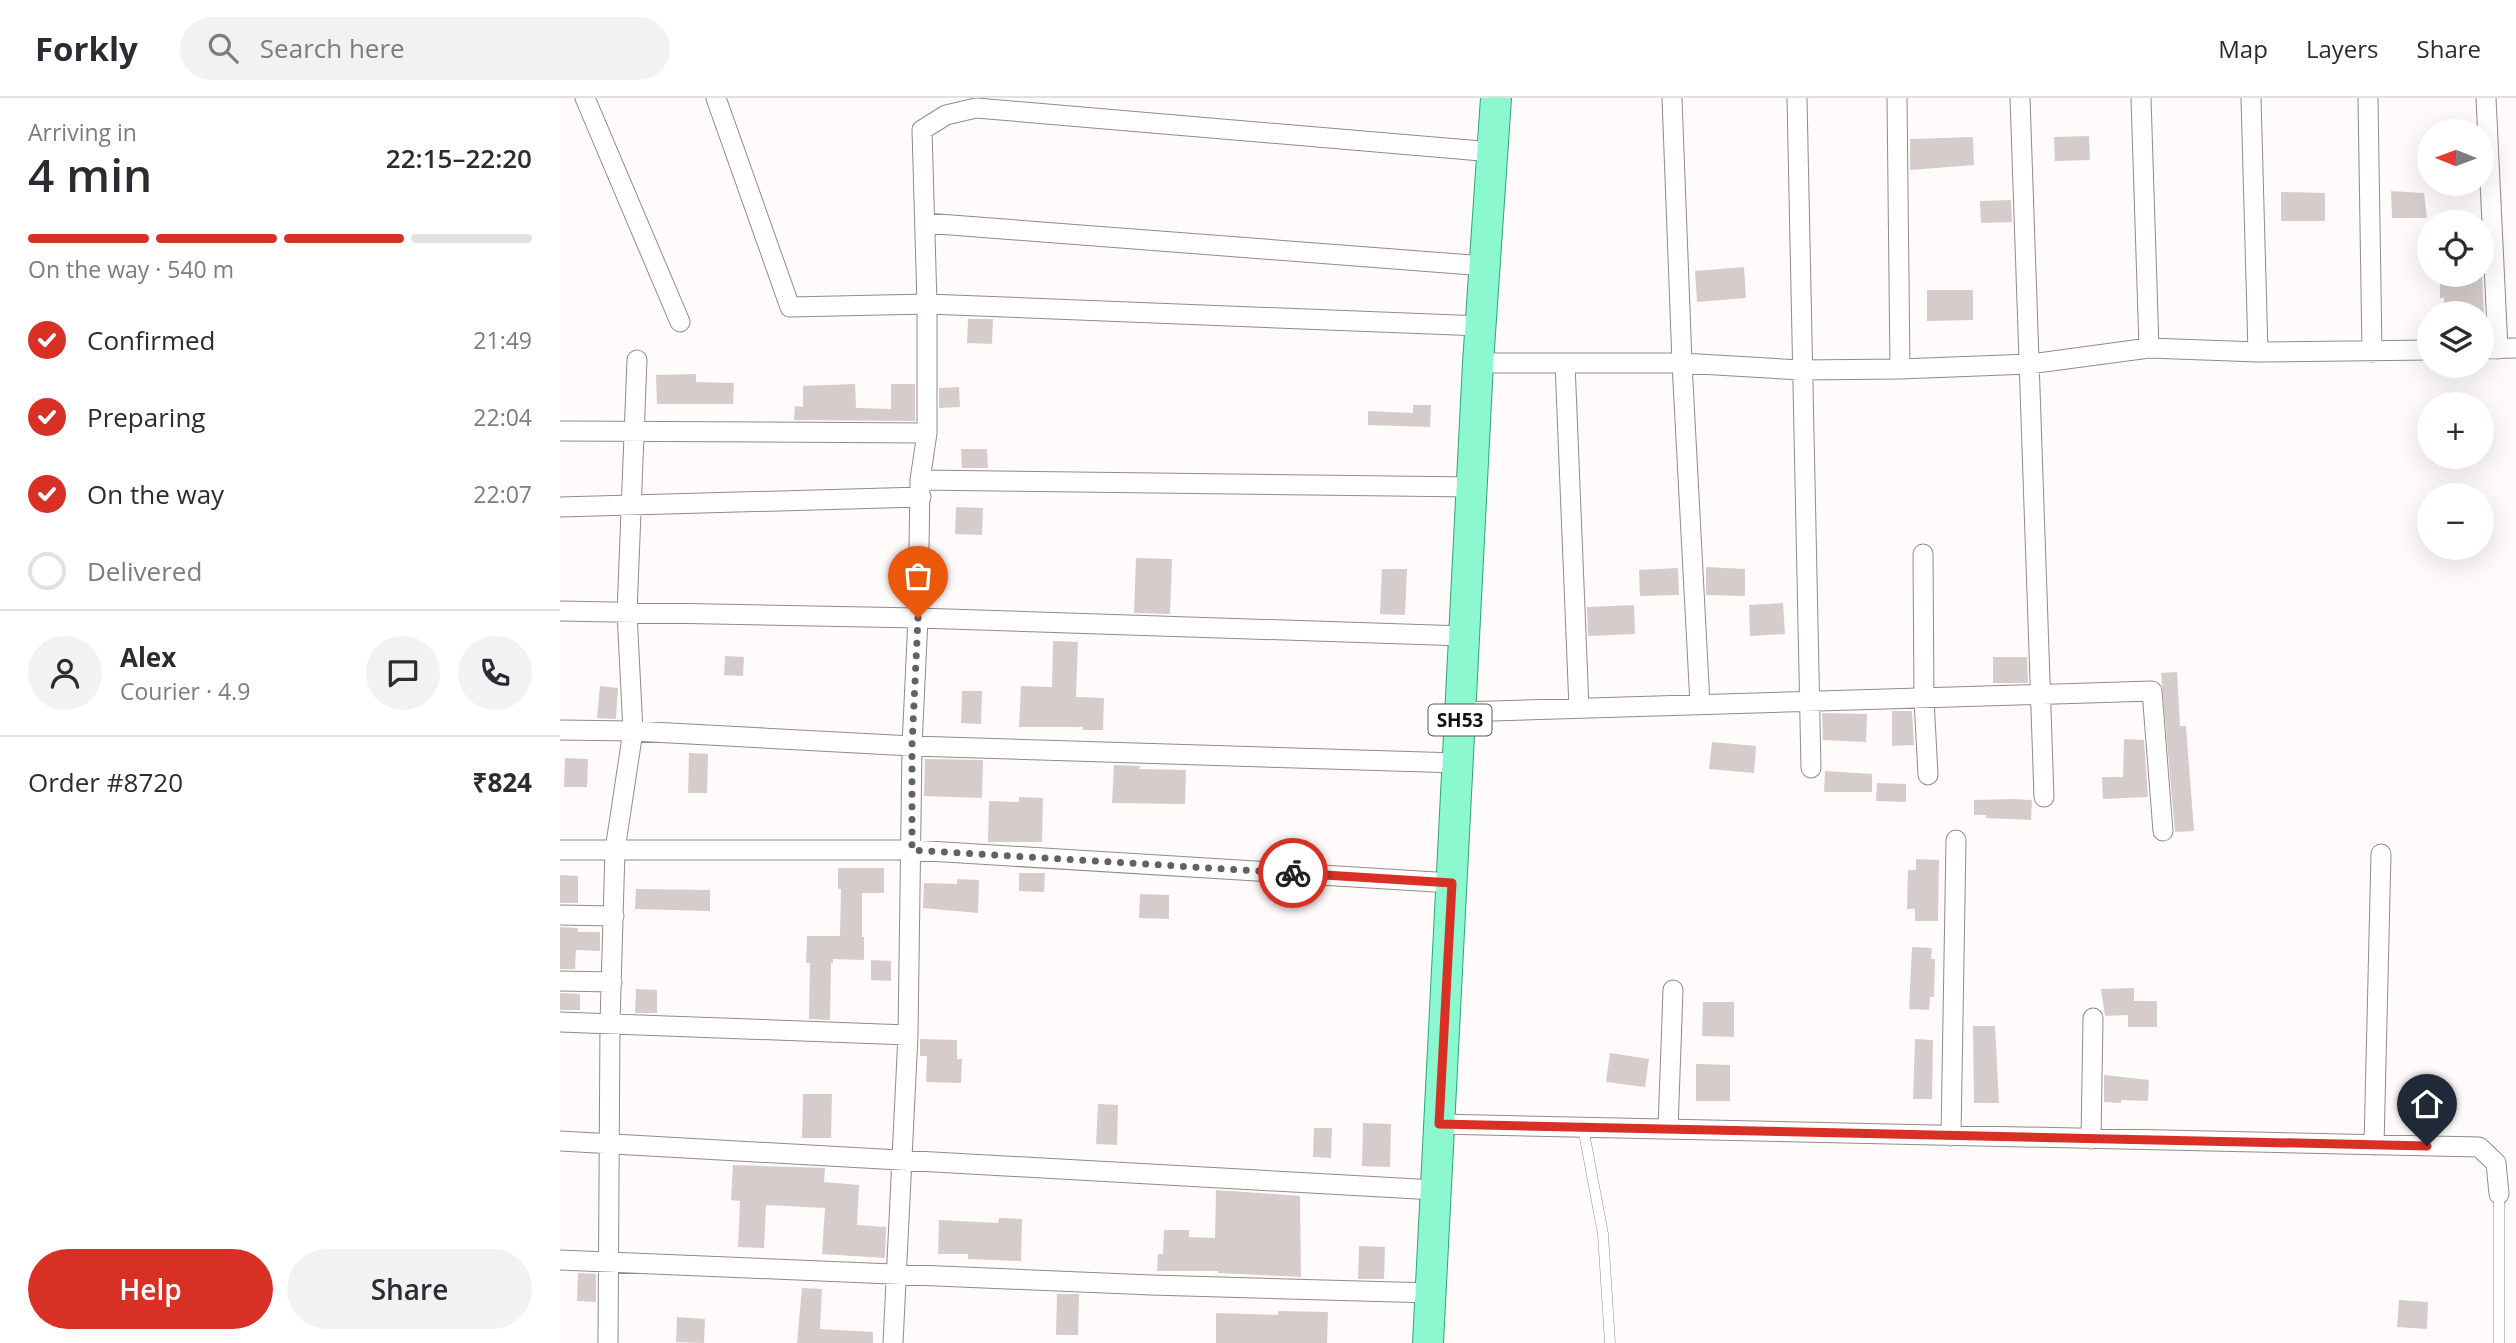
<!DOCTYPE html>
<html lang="en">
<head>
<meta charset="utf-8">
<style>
  body { margin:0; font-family:"Open Sans",sans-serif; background:#f2f2f3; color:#2b2b33; height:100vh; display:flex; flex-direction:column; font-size:26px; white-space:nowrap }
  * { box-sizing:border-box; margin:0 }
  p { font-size:23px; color:#7c7c81 }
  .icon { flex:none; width:38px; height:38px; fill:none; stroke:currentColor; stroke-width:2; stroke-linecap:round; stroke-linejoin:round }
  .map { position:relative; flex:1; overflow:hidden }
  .drawer { display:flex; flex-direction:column; background:#fff; width:560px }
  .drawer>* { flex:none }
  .needle { width:46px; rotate:271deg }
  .fabs { position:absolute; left:1857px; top:21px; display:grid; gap:14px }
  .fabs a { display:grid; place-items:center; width:77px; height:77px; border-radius:50%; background:#fff; box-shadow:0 7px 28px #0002; font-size:35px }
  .pin { position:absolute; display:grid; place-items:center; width:60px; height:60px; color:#fff; margin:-72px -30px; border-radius:50% 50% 50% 0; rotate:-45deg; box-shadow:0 0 7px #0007 }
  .pin .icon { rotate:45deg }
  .courier { position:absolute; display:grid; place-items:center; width:70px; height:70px; margin:-35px; border:5px solid #d93025; border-radius:50%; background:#fff; color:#222; box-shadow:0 2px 9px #0007 }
  .overview em { font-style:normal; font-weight:600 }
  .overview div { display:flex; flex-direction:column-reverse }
  .overview { display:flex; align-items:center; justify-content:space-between; height:119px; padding:0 28px }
  h1 { font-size:46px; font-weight:600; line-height:52px }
  .bar { display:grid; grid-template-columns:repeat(4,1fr); gap:10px 7px; align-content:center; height:84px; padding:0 28px }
  .bar i { height:9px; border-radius:5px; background:#e1e1e2 }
  .bar .on { background:#d93025 }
  .bar p { grid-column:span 4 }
  .line { display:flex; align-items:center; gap:18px; padding:0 28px; border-top:2px solid #e1e1e2 }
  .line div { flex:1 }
  .round { display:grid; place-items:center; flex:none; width:74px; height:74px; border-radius:37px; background:#f2f2f3 }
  ol { padding:0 28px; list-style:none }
  li { display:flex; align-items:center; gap:21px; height:77px }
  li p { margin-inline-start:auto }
  li .icon { padding:7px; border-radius:50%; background:#d93025; color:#fff; stroke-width:4 }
  li:last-child { color:#7c7c81 }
  li i { width:38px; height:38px; border:4px solid #e1e1e2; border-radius:50% }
  .cta { display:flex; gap:14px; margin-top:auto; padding:14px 28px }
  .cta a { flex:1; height:80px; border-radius:42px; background:#d93025; color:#fff; font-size:28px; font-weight:600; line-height:80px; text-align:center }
  .cta a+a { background:#f2f2f3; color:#2b2b33 }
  header { display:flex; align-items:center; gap:42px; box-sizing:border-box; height:98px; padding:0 35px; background:#fff; border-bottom:2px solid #e1e1e2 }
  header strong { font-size:33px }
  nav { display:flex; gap:38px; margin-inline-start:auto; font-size:24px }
  .search { width:490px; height:63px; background:#f2f2f3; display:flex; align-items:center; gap:18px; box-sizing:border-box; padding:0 24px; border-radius:38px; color:#7c7c81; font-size:26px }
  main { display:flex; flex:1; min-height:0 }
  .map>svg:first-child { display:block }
</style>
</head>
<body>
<header>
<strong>Forkly</strong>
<div class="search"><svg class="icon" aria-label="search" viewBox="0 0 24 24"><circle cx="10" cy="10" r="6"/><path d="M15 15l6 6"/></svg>Search here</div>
<nav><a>Map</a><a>Layers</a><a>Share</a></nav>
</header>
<main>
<section class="drawer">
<div class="overview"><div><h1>4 min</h1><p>Arriving in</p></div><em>22:15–22:20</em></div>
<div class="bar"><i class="on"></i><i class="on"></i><i class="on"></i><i></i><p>On the way · 540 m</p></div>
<ol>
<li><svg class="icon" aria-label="check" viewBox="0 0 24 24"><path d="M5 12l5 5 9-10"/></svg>Confirmed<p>21:49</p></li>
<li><svg class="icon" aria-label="check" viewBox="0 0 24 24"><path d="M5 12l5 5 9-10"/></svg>Preparing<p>22:04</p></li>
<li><svg class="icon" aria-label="check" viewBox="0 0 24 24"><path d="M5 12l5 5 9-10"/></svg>On the way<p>22:07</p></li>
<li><i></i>Delivered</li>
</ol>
<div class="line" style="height:126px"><a class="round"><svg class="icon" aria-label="person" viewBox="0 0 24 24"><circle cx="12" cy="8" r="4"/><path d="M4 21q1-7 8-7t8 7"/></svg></a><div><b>Alex</b><p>Courier · 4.9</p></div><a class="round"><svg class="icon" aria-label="chat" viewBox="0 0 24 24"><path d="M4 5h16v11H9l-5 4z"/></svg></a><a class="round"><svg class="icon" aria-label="phone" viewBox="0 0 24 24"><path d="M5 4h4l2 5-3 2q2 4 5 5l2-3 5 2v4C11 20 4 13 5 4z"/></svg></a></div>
<div class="line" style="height:91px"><div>Order #8720</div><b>₹824</b></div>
<div class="cta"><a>Help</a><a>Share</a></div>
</section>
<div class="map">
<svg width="1956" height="1245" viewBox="0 0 1956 1245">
  <rect width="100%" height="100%" fill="#fffbfa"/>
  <!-- building -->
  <path fill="#d6cccc" d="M1529 38 1530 62 1495 63 1494 39Z
    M1413 39 1414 67 1350 72V41Z
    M1831 93 1864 95 1867 120H1832Z
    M1721 94 1765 95V123H1721Z
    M1451 102 1452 124 1421 125 1420 103Z
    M1184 169 1186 200 1137 204 1135 173Z
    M1880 177H1922L1924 215H1884V200H1880Z
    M1367 192H1413V222L1367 223Z
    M408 221H433L432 246 407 245Z
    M136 276V284L174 285 173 306H97L96 277Z
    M295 286 296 310 331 311V286H355V323L234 322 235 308 243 309V288Z
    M399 289 400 309 379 310V290Z
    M853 307H871L870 329 808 327V313L853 315Z
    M401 351H427L428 370H402Z
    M396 409 423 410 422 437 395 436Z
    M576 460 612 461 610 516 574 515Z
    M1146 469 1185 471V498L1146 497Z
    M1118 470 1119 497 1080 498 1079 472Z
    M822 471H847L845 517 820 516Z
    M1223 505 1225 536 1190 538 1189 507Z
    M1074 507 1075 536 1028 538 1027 509Z
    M493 543 518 544 516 599 544 600 543 632H523V629H459L461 588 492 589Z
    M165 558 184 559 183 578 164 577Z
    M1433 559H1467L1468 585H1433Z
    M1617 574 1620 628H1626L1634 733 1615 734 1601 575Z
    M40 588 58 590 56 621 37 620Z
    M402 593H422L421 626 401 625Z
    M1332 613H1352L1354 647 1332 648Z
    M1262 615 1307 616 1306 644 1263 642Z
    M1564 641 1584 642 1588 699 1543 701 1542 679H1563Z
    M1152 644 1196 648 1194 675 1149 671Z
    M129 655 148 656 147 695H128Z
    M5 660 28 661 27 689H4Z
    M365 661 423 662 422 700 364 698Z
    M554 667 580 668 579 671 626 672 625 706 552 705Z
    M1265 673 1312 676V694H1264Z
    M1317 685 1346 686V704L1316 703Z
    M459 699 483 700 482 744H428L429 703 459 704Z
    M1453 701 1472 702 1471 722 1426 720V717H1414V702Z
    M1356 761 1379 762 1378 823H1355V811H1347L1348 772H1356Z
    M278 770H324V795H302V839H304V862L273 861V865H271L270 922 249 921 250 865H246L247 838H280L281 791H278Z
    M459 775H485L484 794 459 793Z
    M0 777 18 778V805H0Z
    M397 781 419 782 418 815 363 810 364 785 397 786Z
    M76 791 150 792V813L75 811Z
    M580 796 609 797V821L579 820Z
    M0 829 18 830V834H40V853L16 852 15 871H0Z
    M1352 849 1372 850 1371 861H1375L1374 899H1370L1369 912 1349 911Z
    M311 862 331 863V883L311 882Z
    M1574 890V903H1597V929H1568V917L1545 918 1541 891Z
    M76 891 97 892V915H75Z
    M0 895 20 896V912H0Z
    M1143 904H1174V939L1142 938Z
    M1413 928H1435L1439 1005H1414Z
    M360 941 397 942V961H402L401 985 366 984 367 958H360Z
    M1355 941 1373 942 1372 1001H1353Z
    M1050 955 1089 961 1085 989 1046 984Z
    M1136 966 1170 967V1003H1136Z
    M1544 977 1589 982 1588 1003 1561 1002V1005L1544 1004Z
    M243 996H272L271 1040H242Z
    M538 1006 558 1007 557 1047 536 1046Z
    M803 1025 831 1026 830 1069 802 1068Z
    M754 1030H772L771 1060 753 1059Z
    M173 1067 265 1070 264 1084 299 1087 297 1127 326 1129 325 1160 262 1156 265 1110 206 1107 204 1150 178 1149 180 1103 171 1102Z
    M656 1092 740 1098 741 1179 658 1175V1173H597L598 1156H603L604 1132H629V1139L655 1140Z
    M439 1120 462 1121 461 1163 408 1161V1156H378L379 1122 438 1125Z
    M799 1148 825 1149 824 1181H798Z
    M18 1175 36 1176V1204L17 1203Z
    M242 1190 262 1191 260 1231 313 1234V1245H237Z
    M497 1196H519L518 1237H496Z
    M1839 1202 1868 1204 1867 1231 1837 1229Z
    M718 1213 768 1214 767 1245H656V1215L718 1217Z
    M117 1219 145 1221 144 1245 116 1244Z"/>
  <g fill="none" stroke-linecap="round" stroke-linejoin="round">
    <!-- lane casing -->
    <g stroke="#938a89" stroke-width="11">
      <path id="lane" d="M1023 1029 1043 1136 1050 1245
        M1939 1245V1096"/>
    </g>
    <!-- street casing -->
    <g stroke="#938a89" stroke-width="21">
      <path id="street" d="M25 0 120 224
        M156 0 230 209 367 206 921 228
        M1112 0 1122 265 1140 606
        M1237 0 1251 670
        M1337 0 1340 271
        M1460 0 1484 699
        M1581 0 1589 250
        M1691 0 1698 254
        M1808 0 1812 254
        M1926 0 1938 251
        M365 125 925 168
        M1922 251 1956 250
        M918 265H1122L1241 272 1340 271 1470 266 1589 250 1698 254 1869 252
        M1005 265 1019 610
        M0 333 367 335
        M360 382 912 389
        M0 409 361 399
        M1363 456 1364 601 1368 677
        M0 513 358 520 904 538
        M900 614 1592 593 1603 733
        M0 632 73 633 352 648 898 665
        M0 752H352L892 785
        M0 817 54 818
        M0 883 52 884
        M0 924 348 937
        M879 1026 1919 1049 1936 1065 1939 1096
        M1108 1031 1113 892
        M1391 1038 1396 742
        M1531 1041 1533 920
        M0 1043 875 1092
        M1814 1047 1821 756
        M0 1162 591 1187 872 1195
        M48 1245 50 925 55 752 73 633 67 515 77 262
        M333 1245 348 937 352 648 358 520 360 382 367 335V206L362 32 386 17 416 10 933 54"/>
    </g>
    <!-- primary casing -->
    <g stroke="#30a477" stroke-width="32">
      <path id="primary" d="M868 1245 918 265 936 0"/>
    </g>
    <!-- lane -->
    <use href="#lane" stroke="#fff" stroke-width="10"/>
    <!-- street -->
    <use href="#street" stroke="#fff" stroke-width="19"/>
    <!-- primary -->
    <use href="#primary" stroke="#8cf8cf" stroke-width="30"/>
  </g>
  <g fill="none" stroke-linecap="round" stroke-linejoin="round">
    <!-- done -->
    <path stroke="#646161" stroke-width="7" stroke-dasharray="0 12.6" d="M358 520 352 648V752L733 775"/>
    <!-- route -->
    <path stroke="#d93025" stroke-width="9" d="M733 775 892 785 879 1026 1867 1048"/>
  </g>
  <g text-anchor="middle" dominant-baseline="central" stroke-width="6" stroke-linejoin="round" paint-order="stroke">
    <!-- shield labels -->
    <rect fill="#fff" stroke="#585656" stroke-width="2" x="868.5" y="606.5" width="63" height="31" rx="5"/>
    <g font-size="19" font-weight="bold" fill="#110e0e">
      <text x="900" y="622">SH53</text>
    </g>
  </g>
</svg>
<div class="fabs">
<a><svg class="needle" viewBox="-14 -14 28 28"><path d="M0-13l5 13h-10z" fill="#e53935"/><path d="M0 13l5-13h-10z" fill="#7c7c81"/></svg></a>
<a><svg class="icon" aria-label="locate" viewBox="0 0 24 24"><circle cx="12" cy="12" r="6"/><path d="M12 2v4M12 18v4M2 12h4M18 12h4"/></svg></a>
<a><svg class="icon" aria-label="layers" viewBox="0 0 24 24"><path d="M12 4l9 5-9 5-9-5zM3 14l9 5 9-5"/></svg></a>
<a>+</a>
<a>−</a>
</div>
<div class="pin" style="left:358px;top:520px;background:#ea580c"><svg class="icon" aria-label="bag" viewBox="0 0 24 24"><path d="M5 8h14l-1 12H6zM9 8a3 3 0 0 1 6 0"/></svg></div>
<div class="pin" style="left:1867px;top:1048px;background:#1f2937"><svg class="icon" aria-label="home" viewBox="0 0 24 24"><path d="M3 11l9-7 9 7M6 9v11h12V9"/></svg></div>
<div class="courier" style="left:733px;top:775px"><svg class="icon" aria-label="bike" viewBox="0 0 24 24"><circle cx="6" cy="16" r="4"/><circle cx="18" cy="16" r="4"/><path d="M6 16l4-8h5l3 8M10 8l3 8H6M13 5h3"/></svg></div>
</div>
</main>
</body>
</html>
